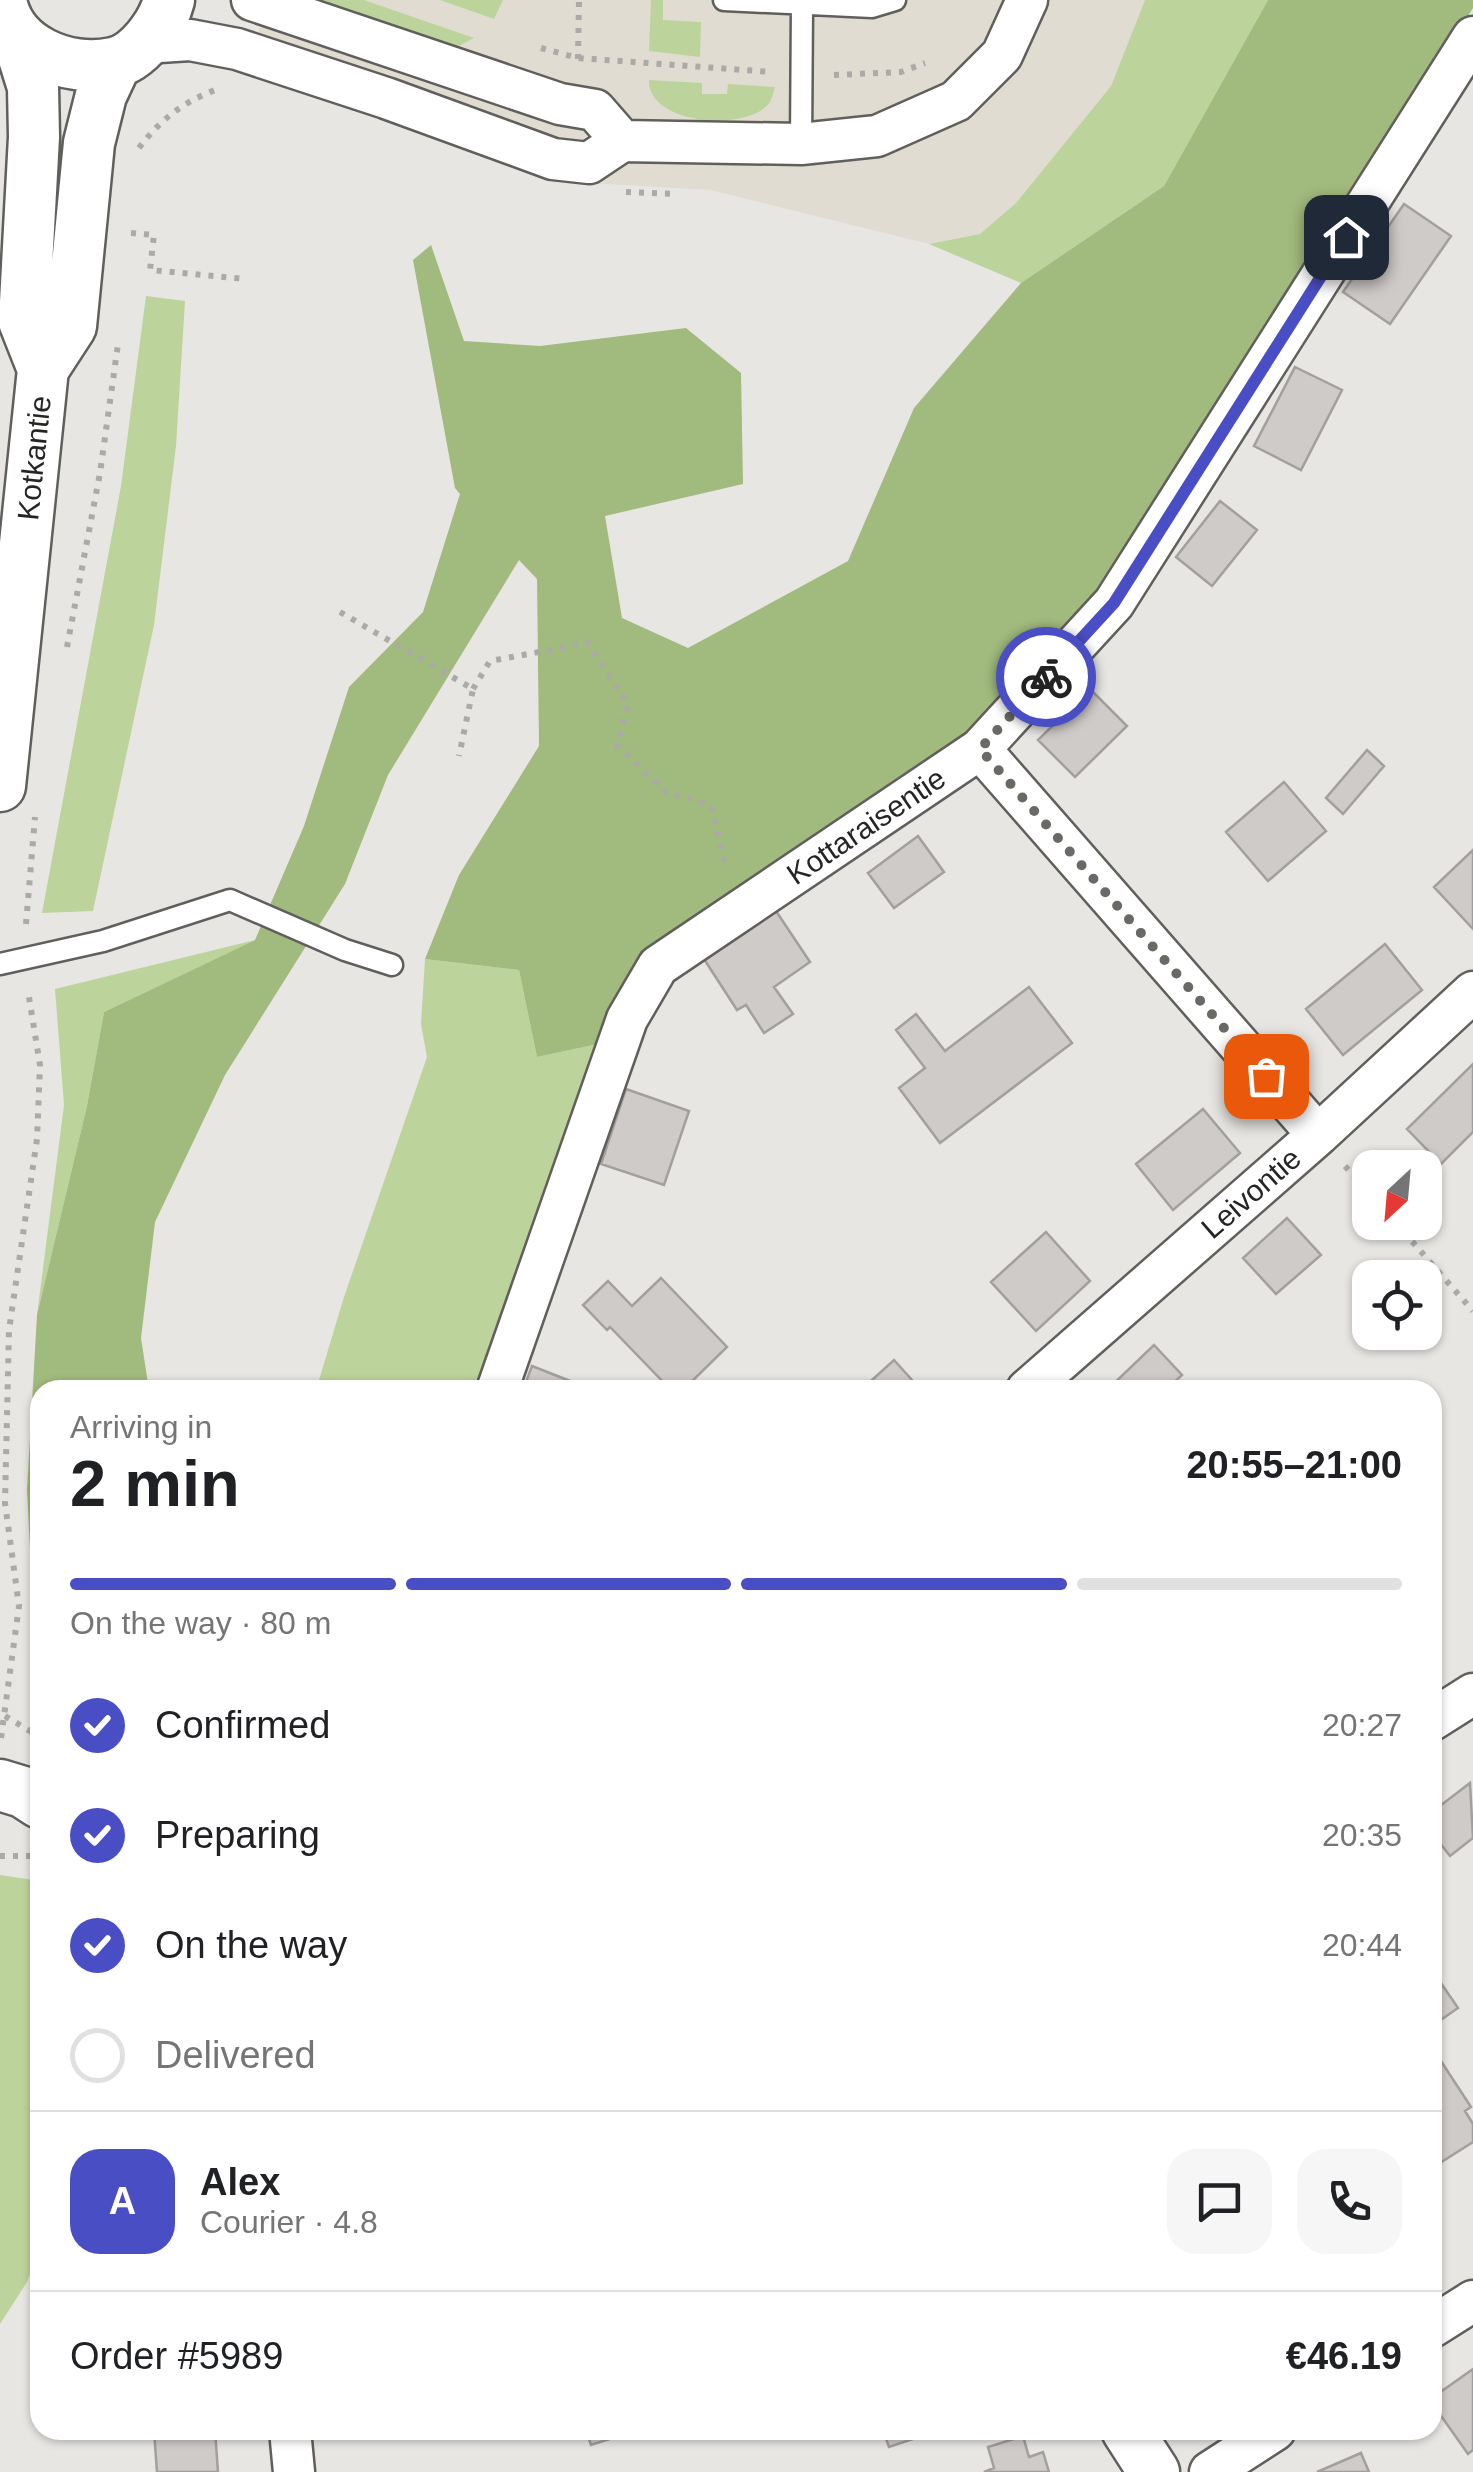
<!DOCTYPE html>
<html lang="en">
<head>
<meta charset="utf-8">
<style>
  body { margin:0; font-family:Arial,sans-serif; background:#f6f6f6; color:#202124; height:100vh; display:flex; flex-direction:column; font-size:38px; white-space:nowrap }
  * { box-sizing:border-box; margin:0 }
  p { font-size:32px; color:#757577 }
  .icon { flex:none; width:55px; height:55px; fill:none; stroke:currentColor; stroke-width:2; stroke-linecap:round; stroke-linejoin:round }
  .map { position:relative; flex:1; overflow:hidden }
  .drawer { position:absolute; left:30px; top:1380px; width:1412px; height:1060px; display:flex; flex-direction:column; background:#fff; border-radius:30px; box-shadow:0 2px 8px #0004 }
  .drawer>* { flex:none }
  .needle { width:65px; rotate:206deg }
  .buttons { position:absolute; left:1352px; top:1150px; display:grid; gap:20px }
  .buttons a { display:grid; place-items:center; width:90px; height:90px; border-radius:20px; background:#fff; box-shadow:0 2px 8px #0004; font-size:50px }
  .pin { position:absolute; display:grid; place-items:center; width:85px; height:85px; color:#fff; margin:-42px; border-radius:20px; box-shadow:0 5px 15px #0006 }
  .courier { position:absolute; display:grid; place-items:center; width:100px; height:100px; margin:-50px; border:8px solid #4a4ec4; border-radius:50%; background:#fff; color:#222; box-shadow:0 2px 12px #0007 }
  .headline em { font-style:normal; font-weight:700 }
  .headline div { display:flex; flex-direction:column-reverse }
  .headline { display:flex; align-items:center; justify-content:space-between; height:170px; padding:0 40px }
  h1 { font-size:65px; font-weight:700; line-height:75px }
  .bar { display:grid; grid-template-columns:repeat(4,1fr); gap:15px 10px; align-content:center; height:120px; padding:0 40px }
  .bar i { height:12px; border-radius:8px; background:#e0e0e0 }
  .bar .current { background:#4a4ec4 }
  .bar p { grid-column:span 4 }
  .line { display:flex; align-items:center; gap:25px; padding:0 40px; border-top:2px solid #e0e0e0 }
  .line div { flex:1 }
  .round { display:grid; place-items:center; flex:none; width:105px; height:105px; border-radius:30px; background:#f6f6f6 }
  ol { padding:0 40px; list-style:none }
  li { display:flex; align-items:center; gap:30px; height:110px }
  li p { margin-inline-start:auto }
  li .icon { padding:10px; border-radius:50%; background:#4a4ec4; color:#fff; stroke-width:4 }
  li:last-child { color:#757577 }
  li i { width:55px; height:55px; border:5px solid #e0e0e0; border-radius:50% }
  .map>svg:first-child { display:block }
</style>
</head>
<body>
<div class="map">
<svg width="1473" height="2472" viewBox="0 0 1473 2472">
  <rect width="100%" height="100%" fill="#e7e6e2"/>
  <!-- built -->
  <path fill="#e1dcd1" d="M265 0H1145L1111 86 1016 203 980 234 929 244 710 190 571 182 251 72Z"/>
  <!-- green -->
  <path fill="#bcd49b" d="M312 0H364L474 38 457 47 442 46Z
    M440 0H503L494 19Z
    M651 0H663V20L701 22 700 57 649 51Z
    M1145 0H1268L1164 186 1021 283 929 244 980 234 1016 203 1111 86Z
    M649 80 702 83V94H727L728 84 775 87C774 90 772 99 770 102 749 133 647 125 649 80Z
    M146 296 185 301 176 446 154 625 93 911 42 913 121 486Z
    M255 940 104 1012 87 1106 37 1315 64 1105 55 989Z
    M425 959 519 970 537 1057 598 1044 479 1390H316L344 1297 427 1057 421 1024Z
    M0 1875 40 1881V2250L27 2282 0 2324Z"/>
  <!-- forest -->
  <path fill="#a1ba7d" d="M1268 0H1473V8L1105 585 970 732 641 952 598 1044 537 1057 519 970 425 959 459 875 539 746 537 579 519 560 388 775 345 884 225 1075 155 1222 141 1338 149 1390H40L39 1721 27 1490 37 1315 87 1106 104 1012 255 940 304 826 349 687 423 612 460 494 455 488 413 260 431 245 464 341 540 346 686 328 741 373 743 484 605 516 622 618 688 648 848 561 914 408 1021 283 1164 186Z"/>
  <!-- building -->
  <path fill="#cfcbc8" stroke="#a29f9c" stroke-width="2.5" d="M1404 204 1451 236 1390 324 1343 292Z
    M1295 367 1342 390 1301 470 1254 446Z
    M1220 501 1257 530 1212 586 1176 557Z
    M1090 689 1127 726 1075 777 1038 740Z
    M1367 750 1384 766 1343 814 1326 798Z
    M1284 782 1326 831 1268 881 1226 832Z
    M918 836 944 872 894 908 868 873Z
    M1473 850V929L1434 887Z
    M776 911 810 962 774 987 793 1014 764 1033 746 1005 737 1010 704 959Z
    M1385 944 1422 990 1343 1055 1306 1009Z
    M1029 987 1072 1043 940 1143 899 1088 925 1068 896 1030 916 1014 945 1051Z
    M1473 1064V1132L1441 1164 1407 1129Z
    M626 1089 689 1111 664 1185 601 1164Z
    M1203 1109 1240 1153 1173 1210 1136 1164Z
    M1287 1218 1321 1255 1276 1294 1243 1258Z
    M1046 1232 1090 1281 1036 1331 991 1282Z
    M661 1278 727 1347 683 1390H671L610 1327 607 1330 583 1305 608 1281 632 1306Z
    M1154 1345 1182 1375 1166 1390H1107Z
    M894 1360 921 1390H861Z
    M532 1366 593 1390H523Z
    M1470 1783 1473 1838 1450 1856 1432 1833V1812Z
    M1432 1970 1458 2008 1432 2026Z
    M1435 2052 1471 2107 1465 2111 1473 2124V2142L1432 2168V2054Z
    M1473 2369V2450L1468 2454 1432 2403V2398Z
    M154 2430H215L218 2472H157Z
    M586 2430H638L591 2445Z
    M883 2430H920L922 2436 889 2447Z
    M1023 2436 1029 2457 1043 2452 1049 2472H984L994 2468 988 2447Z
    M1361 2453 1369 2472H1317Z"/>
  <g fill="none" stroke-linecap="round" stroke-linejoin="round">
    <!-- service casing -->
    <g stroke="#615f5c" stroke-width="25">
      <path id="service" d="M724 0 872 7 895 0
        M801 144 802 5
        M0 964 103 941 230 900 345 950 392 965"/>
    </g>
    <!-- minor casing -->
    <g stroke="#615f5c" stroke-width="45">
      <path id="minor" d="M252 0 560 104 595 110 622 141
        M144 43 190 40 237 49 386 98 553 159 589 163 622 141 801 144 877 136 956 101 1002 55 1027 0
        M980 749 1318 1135
        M497 1390 627 1019 658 966 980 749 1114 603 1473 37
        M1027 1390 1318 1135 1473 992
        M1432 1720 1473 1694
        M1432 2327 1473 2301
        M290 2430 294 2472
        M1210 2472 1275 2430"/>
    </g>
    <!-- tertiary casing -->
    <g stroke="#615f5c" stroke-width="55">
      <path id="tertiary" d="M1 0C9 49 67 73 113 63 139 58 163 24 169 0
        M17 36 33 87 34 137 24 321 43 369
        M0 786 43 369 71 326 89 143 101 95 116 63
        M0 1785 23 1792 40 1803
        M1127 2430 1154 2472"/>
    </g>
    <!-- path -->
    <path stroke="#abaaa7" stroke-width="6" stroke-dasharray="5 8" stroke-linecap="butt" d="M541 48 578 58 772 72
      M578 59 579 0
      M834 75 901 72 925 63
      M139 148C161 119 182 103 215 90
      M626 192 677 194
      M131 233 154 235 150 270 246 279
      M340 612 473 689 459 756
      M67 647 100 473 118 344
      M473 689 490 661 588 643 628 704 617 745 666 792 711 805 726 868
      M26 924 35 817
      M1345 1166 1370 1194
      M1395 1222 1473 1311
      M5 1716 40 1737
      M1 1738 19 1606 5 1503 9 1330 37 1139 40 1065 28 991
      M0 1856H40"/>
    <!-- service -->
    <use href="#service" stroke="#fff" stroke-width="20"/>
    <!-- minor -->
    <use href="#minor" stroke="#fff" stroke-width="40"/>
    <!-- tertiary -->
    <use href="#tertiary" stroke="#fff" stroke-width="50"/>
  </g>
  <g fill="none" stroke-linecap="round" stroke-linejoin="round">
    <!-- done -->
    <path stroke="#6a6966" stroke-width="10" stroke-dasharray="0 18" d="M1046 677 980 749 1266 1076"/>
    <!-- route -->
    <path stroke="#4a4ec4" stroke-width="12" d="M1046 677 1114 603 1346 237"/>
  </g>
  <g text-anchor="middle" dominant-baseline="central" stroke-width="10" stroke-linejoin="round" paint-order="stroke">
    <!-- street labels -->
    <g font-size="30" fill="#262524" stroke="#fff">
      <text transform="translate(34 458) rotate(-84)">Kotkantie</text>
      <text transform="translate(866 826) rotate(-34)">Kottaraisentie</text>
      <text transform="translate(1251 1193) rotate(-41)">Leivontie</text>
    </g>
  </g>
</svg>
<div class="buttons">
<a><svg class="needle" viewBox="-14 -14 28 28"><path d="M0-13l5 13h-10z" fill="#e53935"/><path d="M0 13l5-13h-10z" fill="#757577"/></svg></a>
<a><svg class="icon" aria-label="locate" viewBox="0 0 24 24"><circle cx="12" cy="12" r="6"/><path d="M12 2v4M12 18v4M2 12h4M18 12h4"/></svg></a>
</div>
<div class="pin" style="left:1266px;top:1076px;background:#ea580c"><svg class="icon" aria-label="bag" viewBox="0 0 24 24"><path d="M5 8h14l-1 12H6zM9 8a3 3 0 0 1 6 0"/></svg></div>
<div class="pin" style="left:1346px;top:237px;background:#1f2937"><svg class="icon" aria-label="home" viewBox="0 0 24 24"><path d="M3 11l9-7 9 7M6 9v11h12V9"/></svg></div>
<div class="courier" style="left:1046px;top:677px"><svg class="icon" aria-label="bike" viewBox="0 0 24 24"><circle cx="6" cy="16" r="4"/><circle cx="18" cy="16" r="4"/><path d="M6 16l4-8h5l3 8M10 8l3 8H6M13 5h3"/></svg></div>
<section class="drawer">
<div class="headline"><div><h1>2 min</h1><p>Arriving in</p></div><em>20:55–21:00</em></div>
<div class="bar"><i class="current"></i><i class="current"></i><i class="current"></i><i></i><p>On the way · 80 m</p></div>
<ol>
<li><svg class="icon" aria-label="check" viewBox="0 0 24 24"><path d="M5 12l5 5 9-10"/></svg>Confirmed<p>20:27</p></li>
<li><svg class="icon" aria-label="check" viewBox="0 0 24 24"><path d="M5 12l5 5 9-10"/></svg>Preparing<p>20:35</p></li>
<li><svg class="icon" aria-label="check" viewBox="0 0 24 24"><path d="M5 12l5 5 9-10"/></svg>On the way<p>20:44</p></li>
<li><i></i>Delivered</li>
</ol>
<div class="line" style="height:180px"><b class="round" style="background:#4a4ec4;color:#fff">A</b><div><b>Alex</b><p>Courier · 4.8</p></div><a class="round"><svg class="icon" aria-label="chat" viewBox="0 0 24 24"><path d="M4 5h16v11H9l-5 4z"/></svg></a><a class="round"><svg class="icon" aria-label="phone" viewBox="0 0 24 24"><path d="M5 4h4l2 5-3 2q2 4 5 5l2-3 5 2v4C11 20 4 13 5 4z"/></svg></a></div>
<div class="line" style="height:130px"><div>Order #5989</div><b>€46.19</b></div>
</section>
</div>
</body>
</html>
